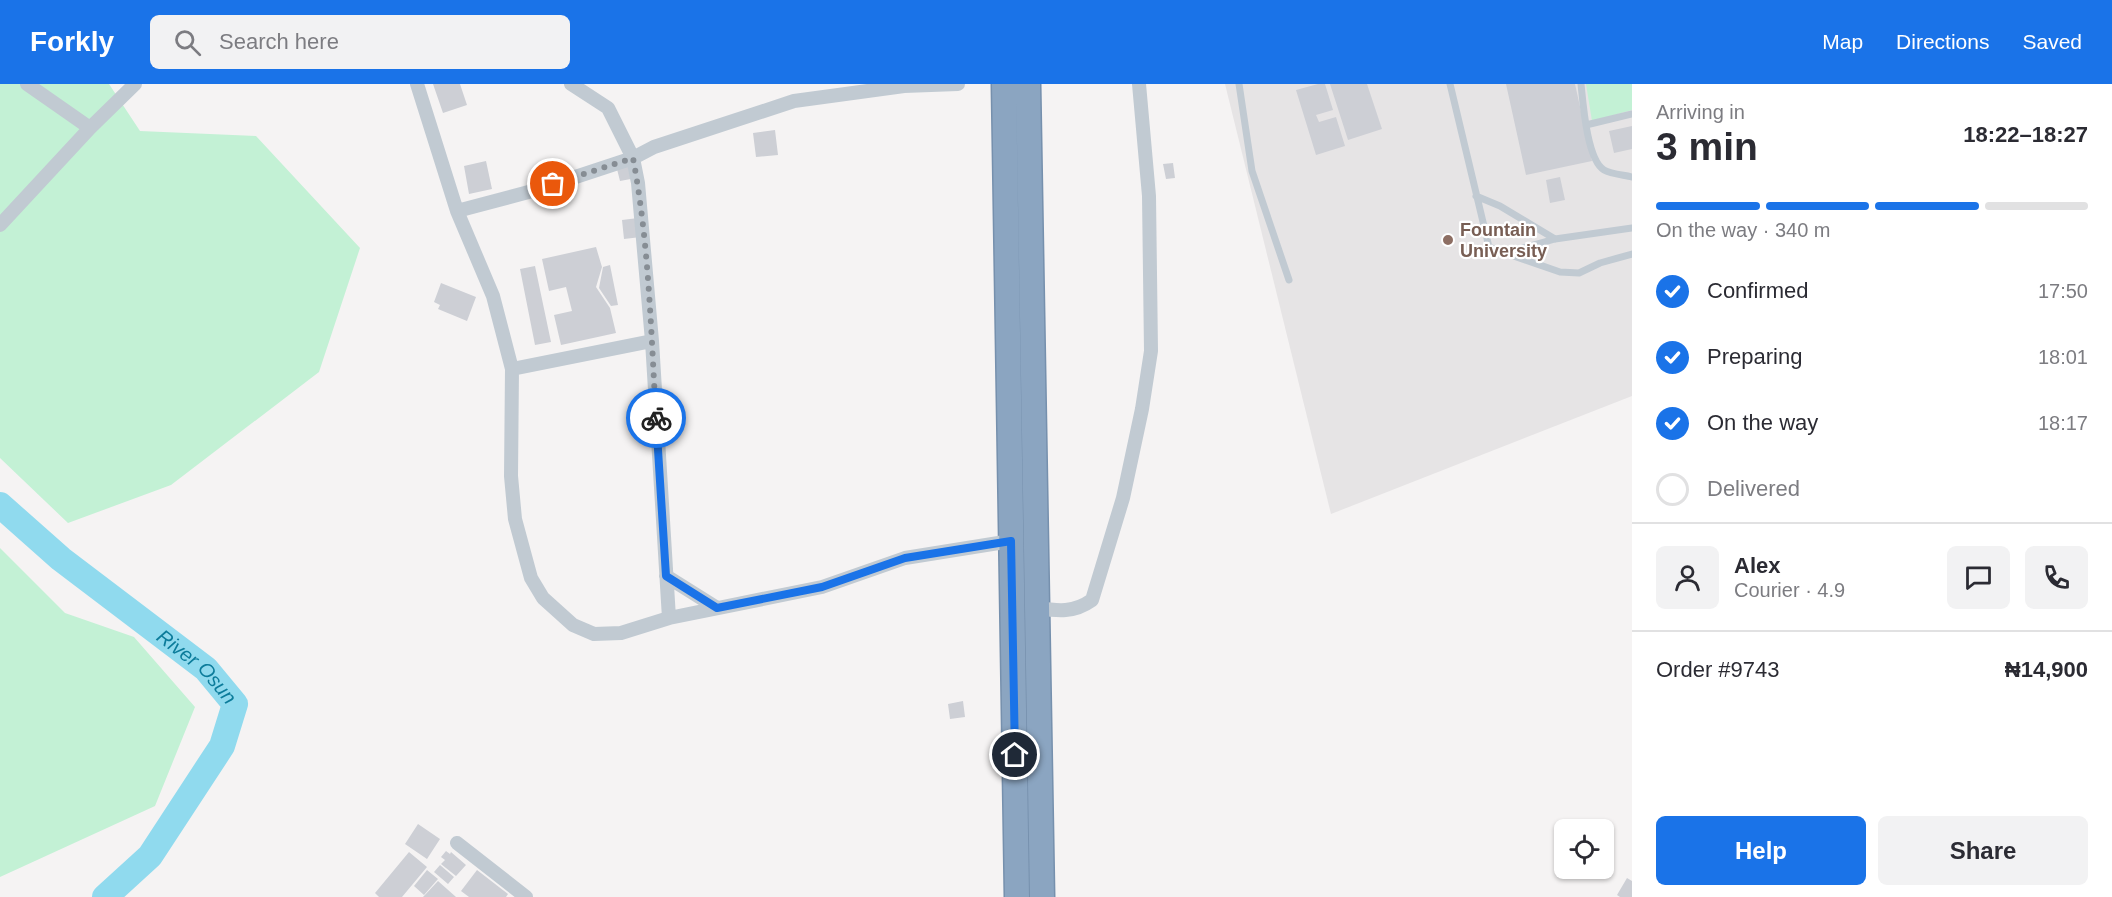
<!DOCTYPE html>
<html lang="en">
<head>
<meta charset="utf-8">
<style>
  body { margin:0; font-family:Helvetica,sans-serif; background:#f2f2f3; color:#2b2b33; height:100vh; display:flex; flex-direction:column; font-size:22px; white-space:nowrap }
  * { box-sizing:border-box; margin:0 }
  p { font-size:20px; color:#7c7c81 }
  .icon { flex:none; width:33px; height:33px; fill:none; stroke:currentColor; stroke-width:2; stroke-linecap:round; stroke-linejoin:round }
  .map { position:relative; flex:1; overflow:hidden }
  .side { display:flex; flex-direction:column; background:#fff; width:480px }
  .side>* { flex:none }
  .fabs { position:absolute; left:1554px; top:735px; display:grid; gap:12px }
  .fabs a { display:grid; place-items:center; width:60px; height:60px; border-radius:9px; background:#fff; box-shadow:0 2px 4px #0004; font-size:30px }
  .pin { position:absolute; display:grid; place-items:center; width:51px; height:51px; color:#fff; margin:-26px; border:3px solid #fff; border-radius:50%; box-shadow:0 2px 6px #0007 }
  .courier { position:absolute; display:grid; place-items:center; width:60px; height:60px; margin:-30px; border:4px solid #1a73e8; border-radius:50%; background:#fff; color:#222; box-shadow:0 2px 8px #0007 }
  .summary em { font-style:normal; font-weight:600 }
  .summary div { display:flex; flex-direction:column-reverse }
  .summary { display:flex; align-items:center; justify-content:space-between; height:102px; padding:0 24px }
  h1 { font-size:39px; font-weight:600; line-height:45px }
  .bar { display:grid; grid-template-columns:repeat(4,1fr); gap:9px 6px; align-content:center; height:72px; padding:0 24px }
  .bar i { height:8px; border-radius:4px; background:#e1e1e2 }
  .bar .active { background:#1a73e8 }
  .bar p { grid-column:span 4 }
  .line { display:flex; align-items:center; gap:15px; padding:0 24px; border-top:2px solid #e1e1e2 }
  .line div { flex:1 }
  .round { display:grid; place-items:center; flex:none; width:63px; height:63px; border-radius:9px; background:#f2f2f3 }
  ol { padding:0 24px; list-style:none }
  li { display:flex; align-items:center; gap:18px; height:66px }
  li p { margin-inline-start:auto }
  li .icon { padding:6px; border-radius:50%; background:#1a73e8; color:#fff; stroke-width:4 }
  li:last-child { color:#7c7c81 }
  li i { width:33px; height:33px; border:3px solid #e1e1e2; border-radius:50% }
  .button { display:flex; gap:12px; margin-top:auto; padding:12px 24px }
  .button a { flex:1; height:69px; border-radius:9px; background:#1a73e8; color:#fff; font-size:24px; font-weight:600; line-height:69px; text-align:center }
  .button a+a { background:#f2f2f3; color:#2b2b33 }
  header { display:flex; align-items:center; gap:36px; box-sizing:border-box; height:84px; padding:0 30px; background:#1a73e8; color:#fff }
  header strong { font-size:28px }
  nav { display:flex; gap:33px; margin-inline-start:auto; font-size:21px }
  .search { width:420px; height:54px; background:#f2f2f3; display:flex; align-items:center; gap:15px; box-sizing:border-box; padding:0 21px; border-radius:9px; color:#7c7c81; font-size:22px }
  main { display:flex; flex:1; min-height:0 }
  .map>svg:first-child { display:block }
</style>
</head>
<body>
<header>
<strong>Forkly</strong>
<div class="search"><svg class="icon" aria-label="search" viewBox="0 0 24 24"><circle cx="10" cy="10" r="6"/><path d="M15 15l6 6"/></svg>Search here</div>
<nav><a>Map</a><a>Directions</a><a>Saved</a></nav>
</header>
<main>
<div class="map">
<svg width="1632" height="813" viewBox="0 0 1632 813">
  <rect width="100%" height="100%" fill="#f5f3f3"/>
  <!-- education -->
  <path fill="#e6e4e5" d="M1225 0H1632V312L1331 430Z"/>
  <!-- green -->
  <path fill="#c3f1d5" d="M0 0H109L140 47 256 52 360 164 319 288 171 401 68 439 0 374Z
    M1586 0H1632V26L1592 37Z
    M0 464 65 529 134 553 195 623 155 722 0 793Z"/>
  <g fill="none" stroke-linecap="round" stroke-linejoin="round">
    <!-- river -->
    <path stroke="#90daee" stroke-width="26" id="s1" d="M0 421 61 475 206 585 235 620 222 662 150 772 105 813"/>
  </g>
  <!-- building -->
  <path fill="#cdcfd5" d="M433 0H460L467 21 443 29Z
    M1318 0H1325L1333 26 1316 31 1319 38 1336 33 1345 62 1316 71 1296 6Z
    M1330 0H1367L1382 45 1348 56Z
    M1506 0H1575L1592 77 1526 91Z
    M1632 42V65L1614 69 1609 47Z
    M775 46 778 71 756 73 753 49Z
    M486 77 492 105 469 110 464 82Z
    M1173 79 1175 94 1166 95 1163 80Z
    M633 81 636 94 620 97 617 85Z
    M1560 93 1565 116 1550 119 1546 96Z
    M638 134 641 153 624 155 622 136Z
    M596 163 602 183 596 203 610 224 616 249 561 261 554 231 572 227 566 203 549 207 542 175Z
    M610 181 618 221 611 222 599 204 603 183Z
    M535 182 551 258 535 261 520 185Z
    M441 199 476 213 467 237 438 225 440 221 434 218Z
    M963 617 965 633 950 635 948 620Z
    M418 740 440 755 427 775 405 760Z
    M446 767 450 770 451 768 466 781 456 792 441 780 445 776 441 773Z
    M409 768 427 783 402 813H379L375 809Z
    M440 781 454 793 448 800 434 788Z
    M427 786 438 795 424 811 414 802Z
    M477 786 508 810 506 813H469L461 807Z
    M1627 794 1632 797V813H1620L1617 811Z
    M438 797 456 813H423Z"/>
  <g fill="none" stroke-linecap="round" stroke-linejoin="round">
    <!-- highway casing -->
    <g stroke="#7690ad" stroke-width="27">
      <path id="highway" d="M1004 0 1017 813
        M1028 0 1042 813"/>
    </g>
    <!-- lane -->
    <path stroke="#c1cad2" stroke-width="7" d="M1239 0 1252 87 1289 196
      M1450 0 1489 163 1505 169 1555 155 1632 144
      M1581 0C1583 19 1587 76 1604 86 1611 90 1624 91 1632 93
      M1586 41 1632 30
      M1476 112 1500 122 1555 155
      M1505 169 1560 188 1579 189 1600 179 1632 170"/>
    <!-- street -->
    <path stroke="#c1cad2" stroke-width="14" d="M27 0 90 44
      M417 0 457 127 493 212 512 285 511 392 515 435 531 494 543 514 573 541 594 550 621 549 669 534 822 503 905 474 1011 457
      M571 0 608 24 633 74 638 99 652 257 669 534
      M457 127 536 106 633 74 654 63 794 17 904 2 958 0
      M0 141 90 44 135 0
      M512 285 652 257
      M666 492 717 524
      M1037 524C1058 527 1074 529 1092 516L1123 414 1142 325 1151 267 1149 112 1139 0
      M457 759 526 813"/>
    <!-- highway -->
    <use href="#highway" stroke="#8ba5c1" stroke-width="24"/>
  </g>
  <g fill="none" stroke-linecap="round" stroke-linejoin="round">
    <!-- done -->
    <path stroke="#868d94" stroke-width="6" stroke-dasharray="0 10.8" d="M553 100 633 74C649 159 651 248 656 334"/>
    <!-- route -->
    <path stroke="#1a73e8" stroke-width="8" d="M656 334 666 492 717 524 822 503 905 474 1011 457 1015 671"/>
  </g>
  <!-- markers -->
  <circle fill="#8d6e63" stroke="#fff" stroke-width="2" cx="1448" cy="156" r="6"/>
  <g text-anchor="middle" dominant-baseline="central" stroke-width="4.5" stroke-linejoin="round" paint-order="stroke">
    <!-- education labels -->
    <g font-size="18" font-weight="bold" fill="#785e54" stroke="#fff" text-anchor="start">
      <text x="1460" y="146">Fountain<tspan x="1460" dy="21">University</tspan></text>
    </g>
    <!-- water labels -->
    <g font-size="20" font-style="italic" fill="#0c7c9b" stroke="#fff">
      <text stroke="none"><textPath href="#s1" startOffset="255">River Osun</textPath></text>
    </g>
  </g>
</svg>
<div class="fabs">
<a><svg class="icon" aria-label="locate" viewBox="0 0 24 24"><circle cx="12" cy="12" r="6"/><path d="M12 2v4M12 18v4M2 12h4M18 12h4"/></svg></a>
</div>
<div class="pin" style="left:553px;top:100px;background:#ea580c"><svg class="icon" aria-label="bag" viewBox="0 0 24 24"><path d="M5 8h14l-1 12H6zM9 8a3 3 0 0 1 6 0"/></svg></div>
<div class="pin" style="left:1015px;top:671px;background:#1f2937"><svg class="icon" aria-label="home" viewBox="0 0 24 24"><path d="M3 11l9-7 9 7M6 9v11h12V9"/></svg></div>
<div class="courier" style="left:656px;top:334px"><svg class="icon" aria-label="bike" viewBox="0 0 24 24"><circle cx="6" cy="16" r="4"/><circle cx="18" cy="16" r="4"/><path d="M6 16l4-8h5l3 8M10 8l3 8H6M13 5h3"/></svg></div>
</div>
<section class="side">
<div class="summary"><div><h1>3 min</h1><p>Arriving in</p></div><em>18:22–18:27</em></div>
<div class="bar"><i class="active"></i><i class="active"></i><i class="active"></i><i></i><p>On the way · 340 m</p></div>
<ol>
<li><svg class="icon" aria-label="check" viewBox="0 0 24 24"><path d="M5 12l5 5 9-10"/></svg>Confirmed<p>17:50</p></li>
<li><svg class="icon" aria-label="check" viewBox="0 0 24 24"><path d="M5 12l5 5 9-10"/></svg>Preparing<p>18:01</p></li>
<li><svg class="icon" aria-label="check" viewBox="0 0 24 24"><path d="M5 12l5 5 9-10"/></svg>On the way<p>18:17</p></li>
<li><i></i>Delivered</li>
</ol>
<div class="line" style="height:108px"><a class="round"><svg class="icon" aria-label="person" viewBox="0 0 24 24"><circle cx="12" cy="8" r="4"/><path d="M4 21q1-7 8-7t8 7"/></svg></a><div><b>Alex</b><p>Courier · 4.9</p></div><a class="round"><svg class="icon" aria-label="chat" viewBox="0 0 24 24"><path d="M4 5h16v11H9l-5 4z"/></svg></a><a class="round"><svg class="icon" aria-label="phone" viewBox="0 0 24 24"><path d="M5 4h4l2 5-3 2q2 4 5 5l2-3 5 2v4C11 20 4 13 5 4z"/></svg></a></div>
<div class="line" style="height:78px"><div>Order #9743</div><b>₦14,900</b></div>
<div class="button"><a>Help</a><a>Share</a></div>
</section>
</main>
</body>
</html>
